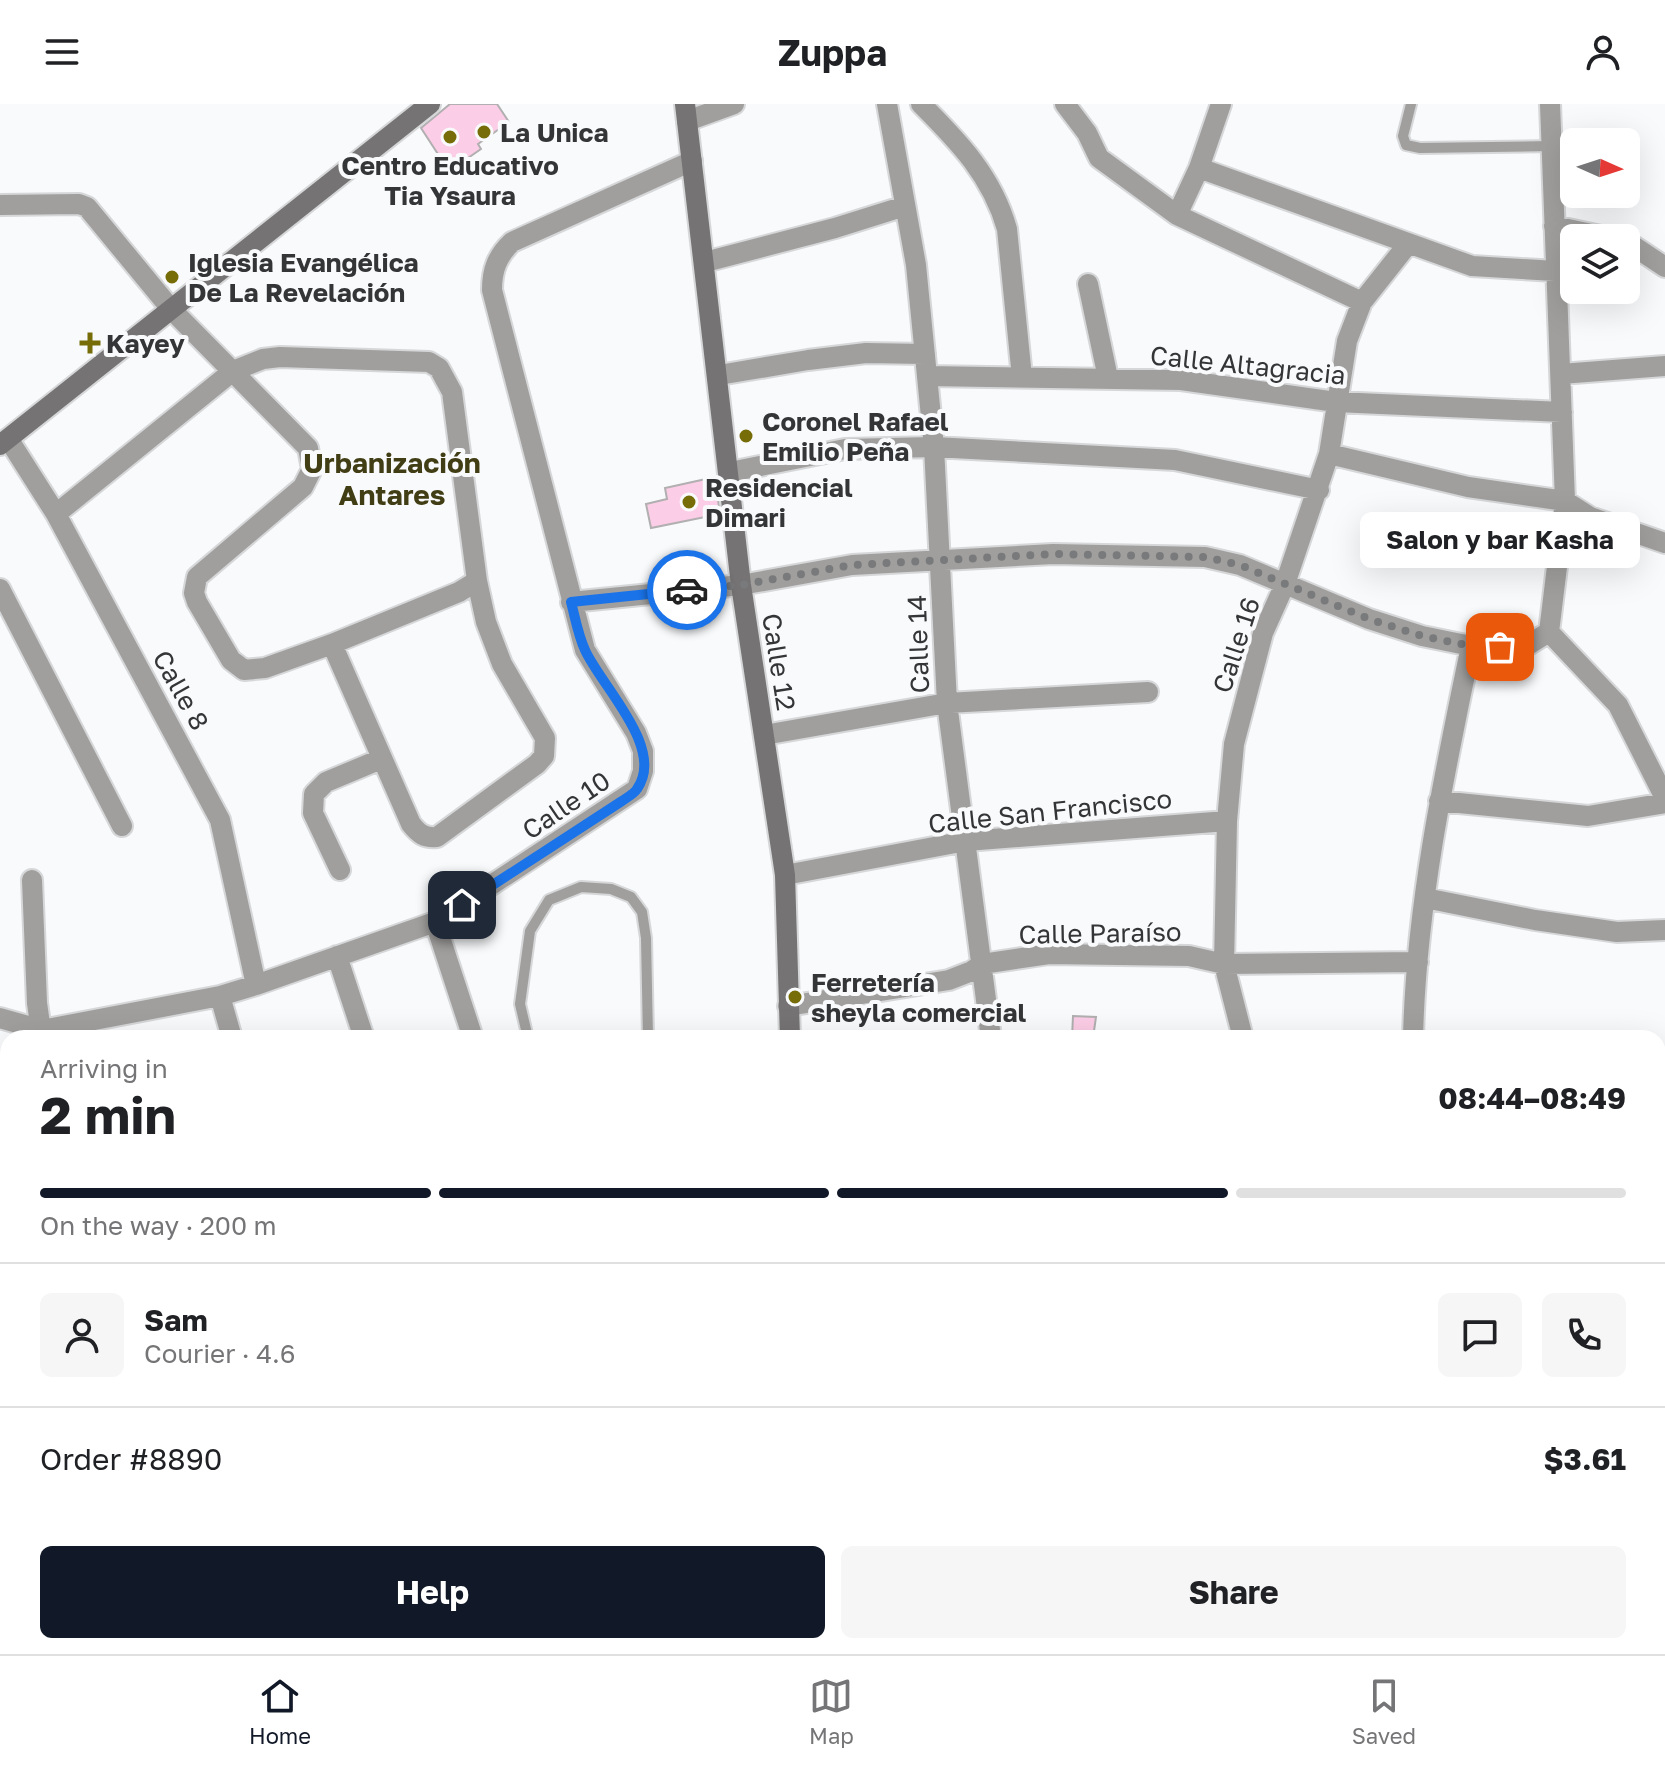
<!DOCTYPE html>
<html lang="en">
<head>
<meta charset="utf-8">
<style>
  body { margin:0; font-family:"Golos Text",sans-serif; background:#f6f6f6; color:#202124; height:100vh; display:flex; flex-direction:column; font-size:30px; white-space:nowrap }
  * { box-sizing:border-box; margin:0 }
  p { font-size:26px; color:#757577 }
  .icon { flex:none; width:44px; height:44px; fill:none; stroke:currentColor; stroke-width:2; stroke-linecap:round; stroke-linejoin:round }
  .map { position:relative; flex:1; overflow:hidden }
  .panel { position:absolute; left:0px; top:926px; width:1666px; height:624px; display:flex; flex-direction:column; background:#fff; border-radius:24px 24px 0 0; box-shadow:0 8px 32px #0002 }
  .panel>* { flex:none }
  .needle { width:52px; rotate:93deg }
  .tools { position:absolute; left:1560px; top:24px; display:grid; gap:16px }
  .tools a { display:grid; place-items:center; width:80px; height:80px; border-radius:12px; background:#fff; box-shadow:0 8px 32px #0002; font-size:40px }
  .pin { position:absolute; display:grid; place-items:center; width:68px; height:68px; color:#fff; margin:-34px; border-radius:16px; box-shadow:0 4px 12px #0006 }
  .courier { position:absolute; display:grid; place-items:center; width:80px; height:80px; margin:-40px; border:6px solid #1a73e8; border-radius:50%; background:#fff; color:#222; box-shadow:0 2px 10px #0007 }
  .bubble { position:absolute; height:56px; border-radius:12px; background:#fff; box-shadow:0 8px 32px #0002; font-size:26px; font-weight:700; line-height:56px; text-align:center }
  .head em { font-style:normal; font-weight:700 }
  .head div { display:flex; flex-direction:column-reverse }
  .head { display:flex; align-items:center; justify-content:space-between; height:136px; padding:0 40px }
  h1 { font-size:52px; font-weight:700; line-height:60px }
  .bar { display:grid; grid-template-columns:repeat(4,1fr); gap:12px 8px; align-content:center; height:96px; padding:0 40px }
  .bar i { height:10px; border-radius:6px; background:#e0e0e0 }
  .bar .selected { background:#111827 }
  .bar p { grid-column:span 4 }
  .line { display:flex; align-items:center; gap:20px; padding:0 40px; border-top:2px solid #e0e0e0 }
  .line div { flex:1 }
  .round { display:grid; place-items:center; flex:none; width:84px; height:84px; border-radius:12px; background:#f6f6f6 }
  .primary-button { display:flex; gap:16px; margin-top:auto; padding:16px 40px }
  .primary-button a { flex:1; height:92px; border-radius:12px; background:#111827; color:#fff; font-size:32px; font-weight:700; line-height:92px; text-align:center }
  .primary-button a+a { background:#f6f6f6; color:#202124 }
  header { display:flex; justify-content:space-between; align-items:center; height:104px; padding:0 40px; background:#fff; font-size:36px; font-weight:700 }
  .dock { display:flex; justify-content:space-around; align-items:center; height:112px; border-top:2px solid #e0e0e0; background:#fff; font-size:22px; color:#757577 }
  .dock a { display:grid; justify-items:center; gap:4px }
  .dock .selected { color:#111827 }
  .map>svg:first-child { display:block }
</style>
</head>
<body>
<header><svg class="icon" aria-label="menu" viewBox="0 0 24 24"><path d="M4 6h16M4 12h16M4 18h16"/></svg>Zuppa<svg class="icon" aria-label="person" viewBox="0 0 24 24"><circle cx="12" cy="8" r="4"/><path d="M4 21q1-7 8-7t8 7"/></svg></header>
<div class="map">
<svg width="1665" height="1550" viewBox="0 0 1665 1550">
  <rect width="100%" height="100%" fill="#f9fafc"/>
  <!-- building -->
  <path fill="#fbcde6" stroke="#b1afb0" stroke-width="2" d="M450 0H497L509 18 478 40 481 45 449 67 421 24Z
    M715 373 720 410 651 424 646 400 667 395 665 384Z
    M1073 912 1096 913 1093 934H1072Z"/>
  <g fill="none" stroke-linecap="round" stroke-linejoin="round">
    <!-- lane casing -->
    <g stroke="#d6d7d8" stroke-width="14">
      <path id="lane" d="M1411 0 1403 32 1406 41 1420 44 1552 42
        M528 934 520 900 530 827 549 796 581 783 611 785 631 793 642 808 646 834 648 934"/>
    </g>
    <!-- street casing -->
    <g stroke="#d6d7d8" stroke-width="24">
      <path id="street" d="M887 0 916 161 934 343 947 599 991 934
        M921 0C959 38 992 72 1007 125L1022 273
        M1065 0 1087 29 1099 54 1177 111 1362 198
        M1550 0 1565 397 1549 528 1618 601 1665 694
        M687 17 734 0
        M1199 64 1472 162 1555 167
        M0 101 79 100 87 103 171 205 308 344 312 365 303 383 197 473 194 489 197 498 231 556 244 566 265 564 332 540 459 488 477 477
        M1177 111 1199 64 1221 0
        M1554 122 1610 134
        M1626 137 1665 163
        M705 158 835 124 905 102
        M1088 180 1108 274
        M1561 270 1665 262
        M719 271 808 256 866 249 925 250
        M928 272 1181 276 1336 298 1562 308
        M9 336 56 410 220 716 256 881
        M1329 350 1468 383 1565 397 1590 413 1665 439
        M730 368 845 345 934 343 1175 356 1319 386
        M56 410 233 267 263 255 280 253 429 258 439 264 452 288 477 477 486 518 502 560 545 634 544 652 537 660 437 733C424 734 419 730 411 720L332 540
        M0 485 122 722
        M571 498 741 481 852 461 1053 450 1205 453 1240 461 1369 515 1422 532 1471 542 1500 543 1528 541 1549 528
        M764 631 947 599 1148 588
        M1439 697 1588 712 1665 699
        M340 766 313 709 314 690 326 678 381 655
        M785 771 966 737 1227 717
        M32 776 37 899 42 934
        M1425 794 1535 816 1617 828 1665 826
        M435 818 473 934
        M337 852 364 934
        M220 892 232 934
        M788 902 949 876 972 867 982 860 1049 850 1189 852 1224 860 1418 858
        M0 914 42 926 220 892 256 881 435 818 637 685 643 667V647L636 629 585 546 492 186C492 166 497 152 512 138L692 57
        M1243 934 1224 860 1227 717 1234 640 1263 529 1285 480 1329 350 1347 237 1362 198 1408 140
        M1413 934C1416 802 1444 671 1471 542
        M1658 994 1665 995
        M0 1095 8 1096
        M0 1196 8 1195
        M1658 1236 1665 1190
        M1658 1250H1665
        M0 1333H8
        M1658 1416H1665
        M412 1542 415 1550
        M557 1542 559 1550
        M1024 1542V1550
        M38 1550 40 1542
        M257 1550 258 1542
        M1232 1550 1235 1542
        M1447 1550V1542
        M1635 1550 1636 1542"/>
    </g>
    <!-- secondary casing -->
    <g stroke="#d6d7d8" stroke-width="24">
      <path id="secondary" d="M685 0 741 481 785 771 790 934
        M0 341 430 0
        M831 1542 832 1550"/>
    </g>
    <!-- lane -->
    <use href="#lane" stroke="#a09f9e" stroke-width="10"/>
    <!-- street -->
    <use href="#street" stroke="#a09f9e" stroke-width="20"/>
    <!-- secondary -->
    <use href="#secondary" stroke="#757373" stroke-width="20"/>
  </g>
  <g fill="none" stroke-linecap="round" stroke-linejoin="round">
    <!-- done -->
    <path stroke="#797a7b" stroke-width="8" stroke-dasharray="0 14.4" d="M687 486 741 481 852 461 1053 450 1205 453 1240 461 1369 515 1422 532 1471 542 1500 543"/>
    <!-- route -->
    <path stroke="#1a73e8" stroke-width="10" d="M462 801 622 697C626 694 634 690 637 685 666 644 601 582 585 546 578 531 575 513 571 498L687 486"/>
  </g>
  <!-- markers -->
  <g fill="#766d09" stroke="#f9fafc" stroke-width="3">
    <circle cx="484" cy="28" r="8"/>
    <circle cx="450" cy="33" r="8"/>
    <circle cx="172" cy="173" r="8"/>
    <path d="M86 227h8v8h8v8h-8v8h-8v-8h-8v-8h8z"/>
    <circle cx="746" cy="332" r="8"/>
    <circle cx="689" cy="398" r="8"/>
    <circle cx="795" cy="893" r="8"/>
  </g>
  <g text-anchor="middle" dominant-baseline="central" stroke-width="8" stroke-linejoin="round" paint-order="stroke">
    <!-- poi labels -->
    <g font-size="26" font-weight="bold" fill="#343536" stroke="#f9fafc" text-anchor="start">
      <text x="500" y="28">La Unica</text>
      <text x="450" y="61" text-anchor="middle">Centro Educativo<tspan x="450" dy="30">Tia Ysaura</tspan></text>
      <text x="188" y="158">Iglesia Evangélica<tspan x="188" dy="30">De La Revelación</tspan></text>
      <text x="106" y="239">Kayey</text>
      <text x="762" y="317">Coronel Rafael<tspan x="762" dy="30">Emilio Peña</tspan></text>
      <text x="705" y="383">Residencial<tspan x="705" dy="30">Dimari</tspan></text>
      <text x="811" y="878">Ferretería<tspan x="811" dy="30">sheyla comercial</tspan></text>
    </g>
    <!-- street labels -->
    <g font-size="26" fill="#343536" stroke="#f9fafc">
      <text transform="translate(1248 261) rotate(6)">Calle Altagracia</text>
      <text transform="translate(918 540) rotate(-92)">Calle 14</text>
      <text transform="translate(1236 541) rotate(-72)">Calle 16</text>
      <text transform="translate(779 558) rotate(81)">Calle 12</text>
      <text transform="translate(181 586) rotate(61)">Calle 8</text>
      <text transform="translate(566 701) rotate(-34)">Calle 10</text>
      <text transform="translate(1050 707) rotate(-6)">Calle San Francisco</text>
      <text transform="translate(1100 829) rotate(-1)">Calle Paraíso</text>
    </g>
    <!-- neighbourhood labels -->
    <g font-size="28" font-weight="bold" fill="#413d14" stroke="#f9fafc">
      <text x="392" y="358">Urbanización<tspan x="392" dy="32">Antares</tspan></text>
    </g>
  </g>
</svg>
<div class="tools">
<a><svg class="needle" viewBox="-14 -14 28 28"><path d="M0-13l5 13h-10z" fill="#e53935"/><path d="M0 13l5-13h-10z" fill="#757577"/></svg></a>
<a><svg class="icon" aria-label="layers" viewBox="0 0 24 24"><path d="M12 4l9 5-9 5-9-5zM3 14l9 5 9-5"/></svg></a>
</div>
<div class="pin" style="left:1500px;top:543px;background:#ea580c"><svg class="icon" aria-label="bag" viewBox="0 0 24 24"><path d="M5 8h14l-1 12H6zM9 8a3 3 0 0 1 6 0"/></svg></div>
<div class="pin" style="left:462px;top:801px;background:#1f2937"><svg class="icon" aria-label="home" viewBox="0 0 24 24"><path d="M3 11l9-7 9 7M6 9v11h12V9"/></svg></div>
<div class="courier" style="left:687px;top:486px"><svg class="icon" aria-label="car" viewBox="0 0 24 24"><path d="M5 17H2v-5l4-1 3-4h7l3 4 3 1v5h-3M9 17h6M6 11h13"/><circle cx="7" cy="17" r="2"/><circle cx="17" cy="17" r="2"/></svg></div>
<div class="bubble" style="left:1360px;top:408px;width:280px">Salon y bar Kasha</div>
<section class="panel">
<div class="head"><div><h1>2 min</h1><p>Arriving in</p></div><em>08:44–08:49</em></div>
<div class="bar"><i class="selected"></i><i class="selected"></i><i class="selected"></i><i></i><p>On the way · 200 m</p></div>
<div class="line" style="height:144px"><a class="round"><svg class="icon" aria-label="person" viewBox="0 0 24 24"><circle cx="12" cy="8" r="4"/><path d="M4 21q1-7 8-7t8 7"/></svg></a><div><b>Sam</b><p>Courier · 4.6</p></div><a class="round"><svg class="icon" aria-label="chat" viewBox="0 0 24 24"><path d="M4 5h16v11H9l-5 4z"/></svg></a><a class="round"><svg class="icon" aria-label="phone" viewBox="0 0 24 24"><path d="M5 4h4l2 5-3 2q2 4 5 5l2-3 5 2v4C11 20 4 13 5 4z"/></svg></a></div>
<div class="line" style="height:104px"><div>Order #8890</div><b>$3.61</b></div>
<div class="primary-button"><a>Help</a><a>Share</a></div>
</section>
</div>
<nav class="dock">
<a class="selected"><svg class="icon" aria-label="home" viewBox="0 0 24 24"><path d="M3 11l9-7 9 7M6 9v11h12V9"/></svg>Home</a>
<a><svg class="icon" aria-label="map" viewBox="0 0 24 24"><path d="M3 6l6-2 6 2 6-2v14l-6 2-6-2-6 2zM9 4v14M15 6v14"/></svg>Map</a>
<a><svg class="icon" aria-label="saved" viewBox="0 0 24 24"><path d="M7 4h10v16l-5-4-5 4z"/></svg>Saved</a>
</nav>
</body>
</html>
